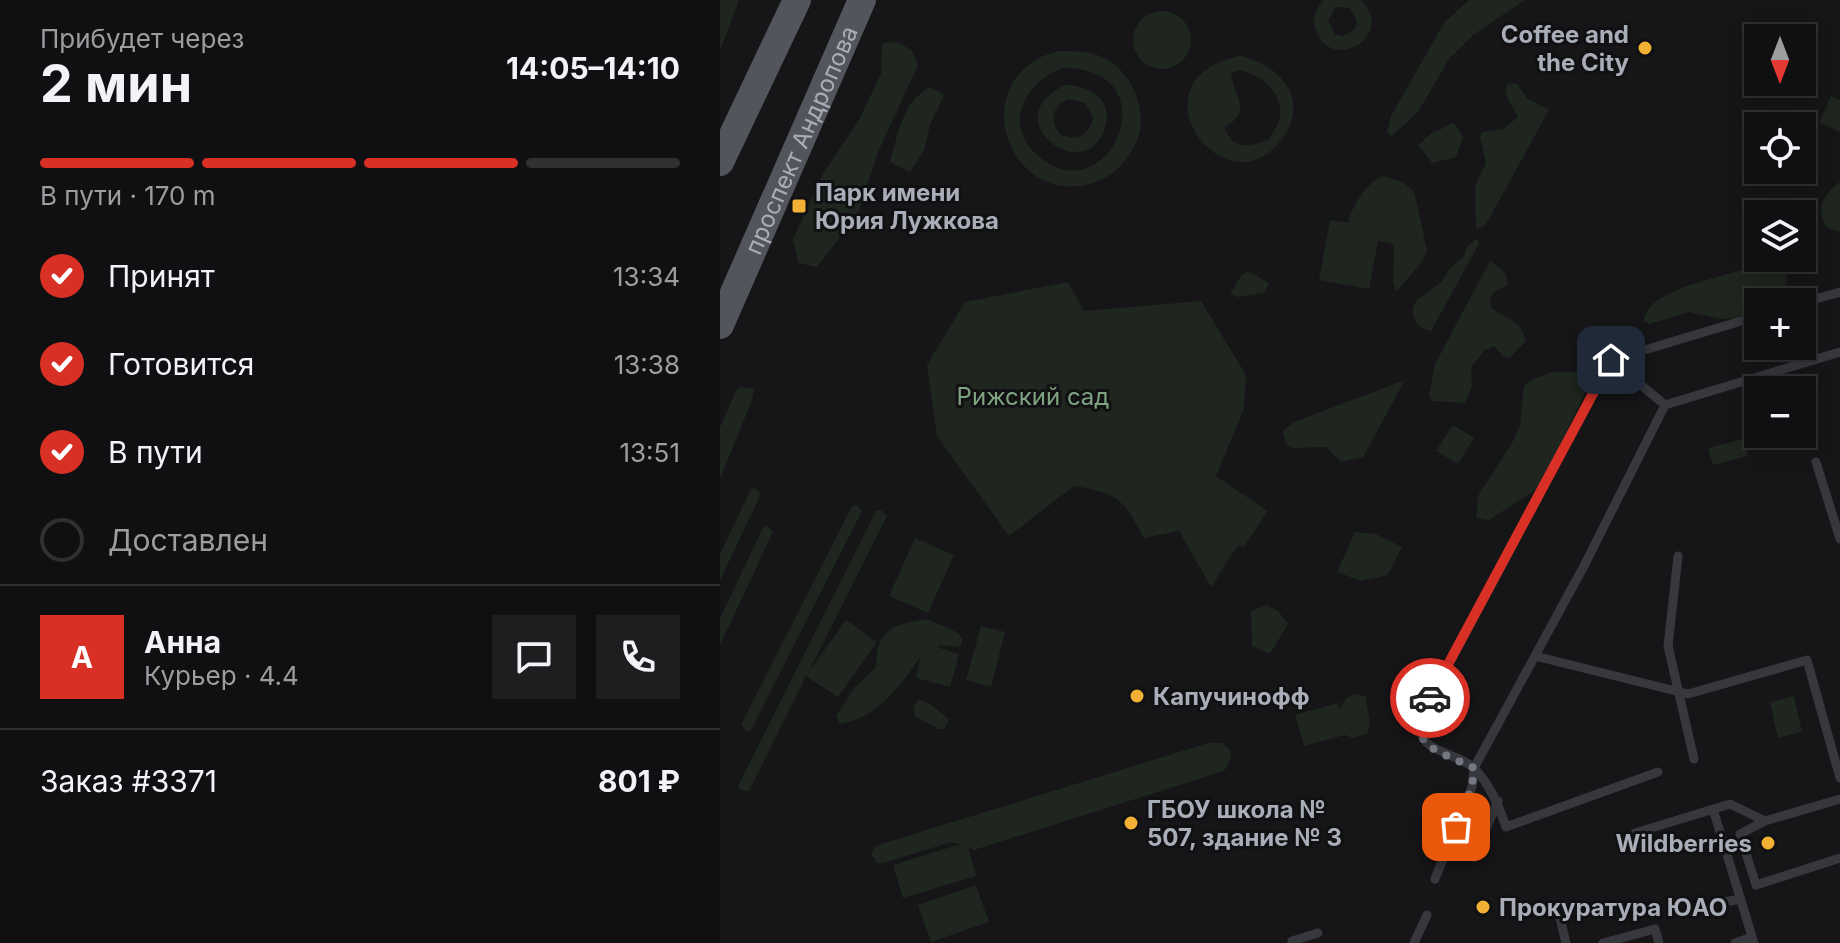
<!DOCTYPE html>
<html lang="ru">
<head>
<meta charset="utf-8">
<style>
  body { margin:0; font-family:Inter,sans-serif; background:#1e1e20; color:#f1f3f6; height:100vh; display:flex; flex-direction:column; font-size:30px; white-space:nowrap }
  * { box-sizing:border-box; margin:0 }
  p { font-size:26px; color:#9c9d9f }
  .icon { flex:none; width:44px; height:44px; fill:none; stroke:currentColor; stroke-width:2; stroke-linecap:round; stroke-linejoin:round }
  .map { position:relative; flex:1; overflow:hidden }
  .sheet { display:flex; flex-direction:column; background:#101012; width:720px }
  .sheet>* { flex:none }
  .needle { width:52px; rotate:180deg }
  .controls { position:absolute; left:1024px; top:24px; display:grid; gap:16px }
  .controls a { display:grid; place-items:center; width:72px; height:72px; border-radius:0px; background:#101012; box-shadow:0 4px 20px #0003,0 0 0 2px #303032; font-size:40px }
  .pin { position:absolute; display:grid; place-items:center; width:68px; height:68px; color:#fff; margin:-34px; border-radius:16px; box-shadow:0 4px 12px #0006 }
  .courier { position:absolute; display:grid; place-items:center; width:80px; height:80px; margin:-40px; border:6px solid #d93025; border-radius:50%; background:#fff; color:#222; box-shadow:0 2px 10px #0007 }
  .overview em { font-style:normal; font-weight:700 }
  .overview div { display:flex; flex-direction:column-reverse }
  .overview { display:flex; align-items:center; justify-content:space-between; height:136px; padding:0 40px }
  h1 { font-size:52px; font-weight:700; line-height:60px }
  .bar { display:grid; grid-template-columns:repeat(4,1fr); gap:12px 8px; align-content:center; height:96px; padding:0 40px }
  .bar i { height:10px; border-radius:6px; background:#303032 }
  .bar .on { background:#d93025 }
  .bar p { grid-column:span 4 }
  .line { display:flex; align-items:center; gap:20px; padding:0 40px; border-top:2px solid #303032 }
  .line div { flex:1 }
  .round { display:grid; place-items:center; flex:none; width:84px; height:84px; border-radius:0px; background:#1e1e20 }
  ol { padding:0 40px; list-style:none }
  li { display:flex; align-items:center; gap:24px; height:88px }
  li p { margin-inline-start:auto }
  li .icon { padding:8px; border-radius:50%; background:#d93025; color:#fff; stroke-width:4 }
  li:last-child { color:#9c9d9f }
  li i { width:44px; height:44px; border:4px solid #303032; border-radius:50% }
  main { display:flex; flex:1; min-height:0 }
  .map>svg:first-child { display:block }
</style>
</head>
<body>
<main>
<section class="sheet">
<div class="overview"><div><h1>2 мин</h1><p>Прибудет через</p></div><em>14:05–14:10</em></div>
<div class="bar"><i class="on"></i><i class="on"></i><i class="on"></i><i></i><p>В пути · 170 m</p></div>
<ol>
<li><svg class="icon" aria-label="check" viewBox="0 0 24 24"><path d="M5 12l5 5 9-10"/></svg>Принят<p>13:34</p></li>
<li><svg class="icon" aria-label="check" viewBox="0 0 24 24"><path d="M5 12l5 5 9-10"/></svg>Готовится<p>13:38</p></li>
<li><svg class="icon" aria-label="check" viewBox="0 0 24 24"><path d="M5 12l5 5 9-10"/></svg>В пути<p>13:51</p></li>
<li><i></i>Доставлен</li>
</ol>
<div class="line" style="height:144px"><b class="round" style="background:#d93025;color:#fff">А</b><div><b>Анна</b><p>Курьер · 4.4</p></div><a class="round"><svg class="icon" aria-label="chat" viewBox="0 0 24 24"><path d="M4 5h16v11H9l-5 4z"/></svg></a><a class="round"><svg class="icon" aria-label="phone" viewBox="0 0 24 24"><path d="M5 4h4l2 5-3 2q2 4 5 5l2-3 5 2v4C11 20 4 13 5 4z"/></svg></a></div>
<div class="line" style="height:104px"><div>Заказ #3371</div><b>801 ₽</b></div>
</section>
<div class="map">
<svg width="1120" height="943" viewBox="0 0 1120 943">
  <rect width="100%" height="100%" fill="#161618"/>
  <!-- green -->
  <path fill="#1e261f" fill-rule="evenodd" d="M0 0H19L0 51Z
    M604 0H641C678 37 608 75 595 28 592 17 596 8 604 0ZM622 7 630 8 637 21 635 29 623 36 615 34 608 21 615 8Z
    M749 0H805L753 35 729 59 698 112 672 136 667 132 671 116 724 23Z
    M413 40a29 29 0 1 1 58 0a29 29 0 1 1-58 0Z
    M178 42 192 51 198 65 158 152 138 214 97 267 78 263 73 239 103 174 139 120 161 74 162 43Z
    M340 51C357 51 373 51 388 60 415 77 430 116 415 145 406 163 394 175 376 182 299 210 247 102 317 59 324 55 333 53 340 51ZM343 68C455 68 387 220 316 154 283 123 306 81 343 68Z
    M520 56C558 64 590 97 564 136 508 219 404 79 520 56ZM518 70C540 73 567 95 559 121 557 127 552 133 549 139 528 147 513 151 504 127 534 112 514 96 511 74Z
    M787 83 797 84 807 98 829 110 765 226 756 229 755 186 766 163 760 137 762 132 783 129 798 117 786 95Z
    M345 85C367 85 392 98 386 124 370 192 271 120 345 85ZM348 99 365 103 373 118C369 136 356 142 340 134 329 120 332 107 348 99Z
    M210 87 224 95 210 125 204 151 190 172 170 162C178 135 182 102 210 87Z
    M1111 96 1120 100V132L1099 122Z
    M734 123 743 137 736 157 712 163 698 145 712 133Z
    M662 176 681 181 694 191 707 250 702 262 676 292 673 282 674 247 671 243 658 241 649 289 599 280 610 220 628 223C631 208 647 182 662 176Z
    M1120 182V232L1106 227C1095 210 1104 192 1120 182Z
    M757 238 759 244 711 331C696 328 688 315 696 301L721 282 730 268 744 256 746 248Z
    M1047 258H1060C1070 279 1070 287 1052 302H1038V308L1016 318 1002 319 969 312 929 324 924 321C928 283 1022 278 1047 258Z
    M770 261C779 267 790 274 787 286L777 290 770 298 771 307C784 320 801 317 806 341L789 358 784 357 774 346 765 350 751 367 752 386 745 403 712 401 709 396 715 364Z
    M528 271 549 283 544 293 518 297 510 294 521 276Z
    M348 282 364 311 481 301 526 375 524 409 496 476 548 511 523 548 518 545 491 587 459 531 424 538C403 499 399 493 354 486L289 536 217 436 207 365 245 302Z
    M832 372H864V395L819 488 769 520 756 518 758 496 792 443 800 425 804 386 812 380Z
    M685 380 643 457 621 462 606 447 572 448 566 445 563 431 574 422Z
    M18 387 34 388 32 400 0 479V427Z
    M733 425 754 438 738 464 716 451Z
    M1023 439 1028 456 993 465 988 448Z
    M35 488 41 494 0 580V554L31 489Z
    M137 505 142 511 31 730 26 731 21 725 132 506Z
    M161 510 167 516 88 673 126 620 157 642 118 697 86 676 29 791 20 790 18 786 156 511Z
    M47 526 53 532 0 645V618L43 528Z
    M635 532 656 534 682 547 668 575 641 581 617 572Z
    M195 538 234 555 208 613 169 596Z
    M547 605 559 612 568 624 550 654 532 646 531 611Z
    M207 619 236 632 243 639 240 647 221 645 217 647 239 654 230 687 196 678 200 658C179 687 158 718 120 724L116 716 134 688 156 667C156 629 174 624 207 619Z
    M261 626 285 632 271 687 246 680Z
    M633 694 646 696C646 710 653 720 647 734L633 738 625 735 584 746 575 715 618 703 620 709 626 698Z
    M1074 696 1082 732 1058 738 1050 702Z
    M198 700 209 703 229 720 224 729H219L194 716V707Z
    M488 743H502L511 751 510 760 504 771 254 850 248 847 256 876 183 898 173 865 241 844 231 842 164 863H157L151 854 155 846Z
    M256 885 269 922 211 942 198 905Z"/>
  <g fill="none" stroke-linecap="round" stroke-linejoin="round">
    <!-- service -->
    <path stroke="#37383d" stroke-width="9" d="M1082 303 1120 292
      M891 360 945 405
      M1096 462 1120 539
      M958 556 948 646 974 759
      M815 656 968 694 1087 660 1120 778
      M938 772 786 827C779 806 771 787 756 770 737 750 694 755 700 718L891 360 1038 316
      M1120 799 1045 821 1020 834 1036 885 1120 858
      M993 809 1034 943
      M915 833 1010 804 1045 821
      M728 847 754 857 778 801
      M715 879 752 787 754 768 865 564 945 405 1120 352
      M1004 902 1021 899
      M840 918 846 943
      M572 943V941L598 933
      M694 943 707 915
      M883 943 935 929 939 943
      M1015 943 1032 937"/>
    <!-- primary -->
    <g stroke="#53555c" stroke-width="28">
      <path d="M0 162 77 0"/>
      <path id="s1" d="M0 325 142 0"/>
    </g>
  </g>
  <g fill="none" stroke-linecap="round" stroke-linejoin="round">
    <!-- done -->
    <path stroke="#757880" stroke-width="8" stroke-dasharray="0 14.4" d="M710 698C684 747 715 749 754 768L752 787 736 827"/>
    <!-- route -->
    <path stroke="#d93025" stroke-width="10" d="M710 698 891 360"/>
  </g>
  <!-- markers -->
  <g fill="#f2b134" stroke="#111113" stroke-width="3">
    <circle cx="925" cy="48" r="8"/>
    <rect x="71" y="198" width="16" height="16" rx="4"/>
    <circle cx="417" cy="696" r="8"/>
    <circle cx="411" cy="823" r="8"/>
    <circle cx="1048" cy="843" r="8"/>
    <circle cx="763" cy="907" r="8"/>
  </g>
  <g text-anchor="middle" dominant-baseline="central" stroke-width="6" stroke-linejoin="round" paint-order="stroke">
    <!-- poi labels -->
    <g font-size="24" font-weight="bold" fill="#a8adb8" stroke="#111113" text-anchor="start">
      <text x="909" y="34" text-anchor="end">Coffee and<tspan x="909" dy="28">the City</tspan></text>
      <text x="95" y="192">Парк имени<tspan x="95" dy="28">Юрия Лужкова</tspan></text>
      <text x="433" y="696">Капучинофф</text>
      <text x="427" y="809">ГБОУ школа №<tspan x="427" dy="28">507, здание № 3</tspan></text>
      <text x="1032" y="843" text-anchor="end">Wildberries</text>
      <text x="779" y="907">Прокуратура ЮАО</text>
    </g>
    <!-- street labels -->
    <g font-size="24" fill="#a8adb8" stroke="#111113">
      <text stroke="none"><textPath href="#s1" startOffset="202">проспект Андропова</textPath></text>
    </g>
    <!-- park labels -->
    <g font-size="24" fill="#7fa381" stroke="#111113">
      <text x="313" y="396">Рижский сад</text>
    </g>
  </g>
</svg>
<div class="controls">
<a><svg class="needle" viewBox="-14 -14 28 28"><path d="M0-13l5 13h-10z" fill="#e53935"/><path d="M0 13l5-13h-10z" fill="#9c9d9f"/></svg></a>
<a><svg class="icon" aria-label="locate" viewBox="0 0 24 24"><circle cx="12" cy="12" r="6"/><path d="M12 2v4M12 18v4M2 12h4M18 12h4"/></svg></a>
<a><svg class="icon" aria-label="layers" viewBox="0 0 24 24"><path d="M12 4l9 5-9 5-9-5zM3 14l9 5 9-5"/></svg></a>
<a>+</a>
<a>−</a>
</div>
<div class="pin" style="left:736px;top:827px;background:#ea580c"><svg class="icon" aria-label="bag" viewBox="0 0 24 24"><path d="M5 8h14l-1 12H6zM9 8a3 3 0 0 1 6 0"/></svg></div>
<div class="pin" style="left:891px;top:360px;background:#1f2937"><svg class="icon" aria-label="home" viewBox="0 0 24 24"><path d="M3 11l9-7 9 7M6 9v11h12V9"/></svg></div>
<div class="courier" style="left:710px;top:698px"><svg class="icon" aria-label="car" viewBox="0 0 24 24"><path d="M5 17H2v-5l4-1 3-4h7l3 4 3 1v5h-3M9 17h6M6 11h13"/><circle cx="7" cy="17" r="2"/><circle cx="17" cy="17" r="2"/></svg></div>
</div>
</main>
</body>
</html>
